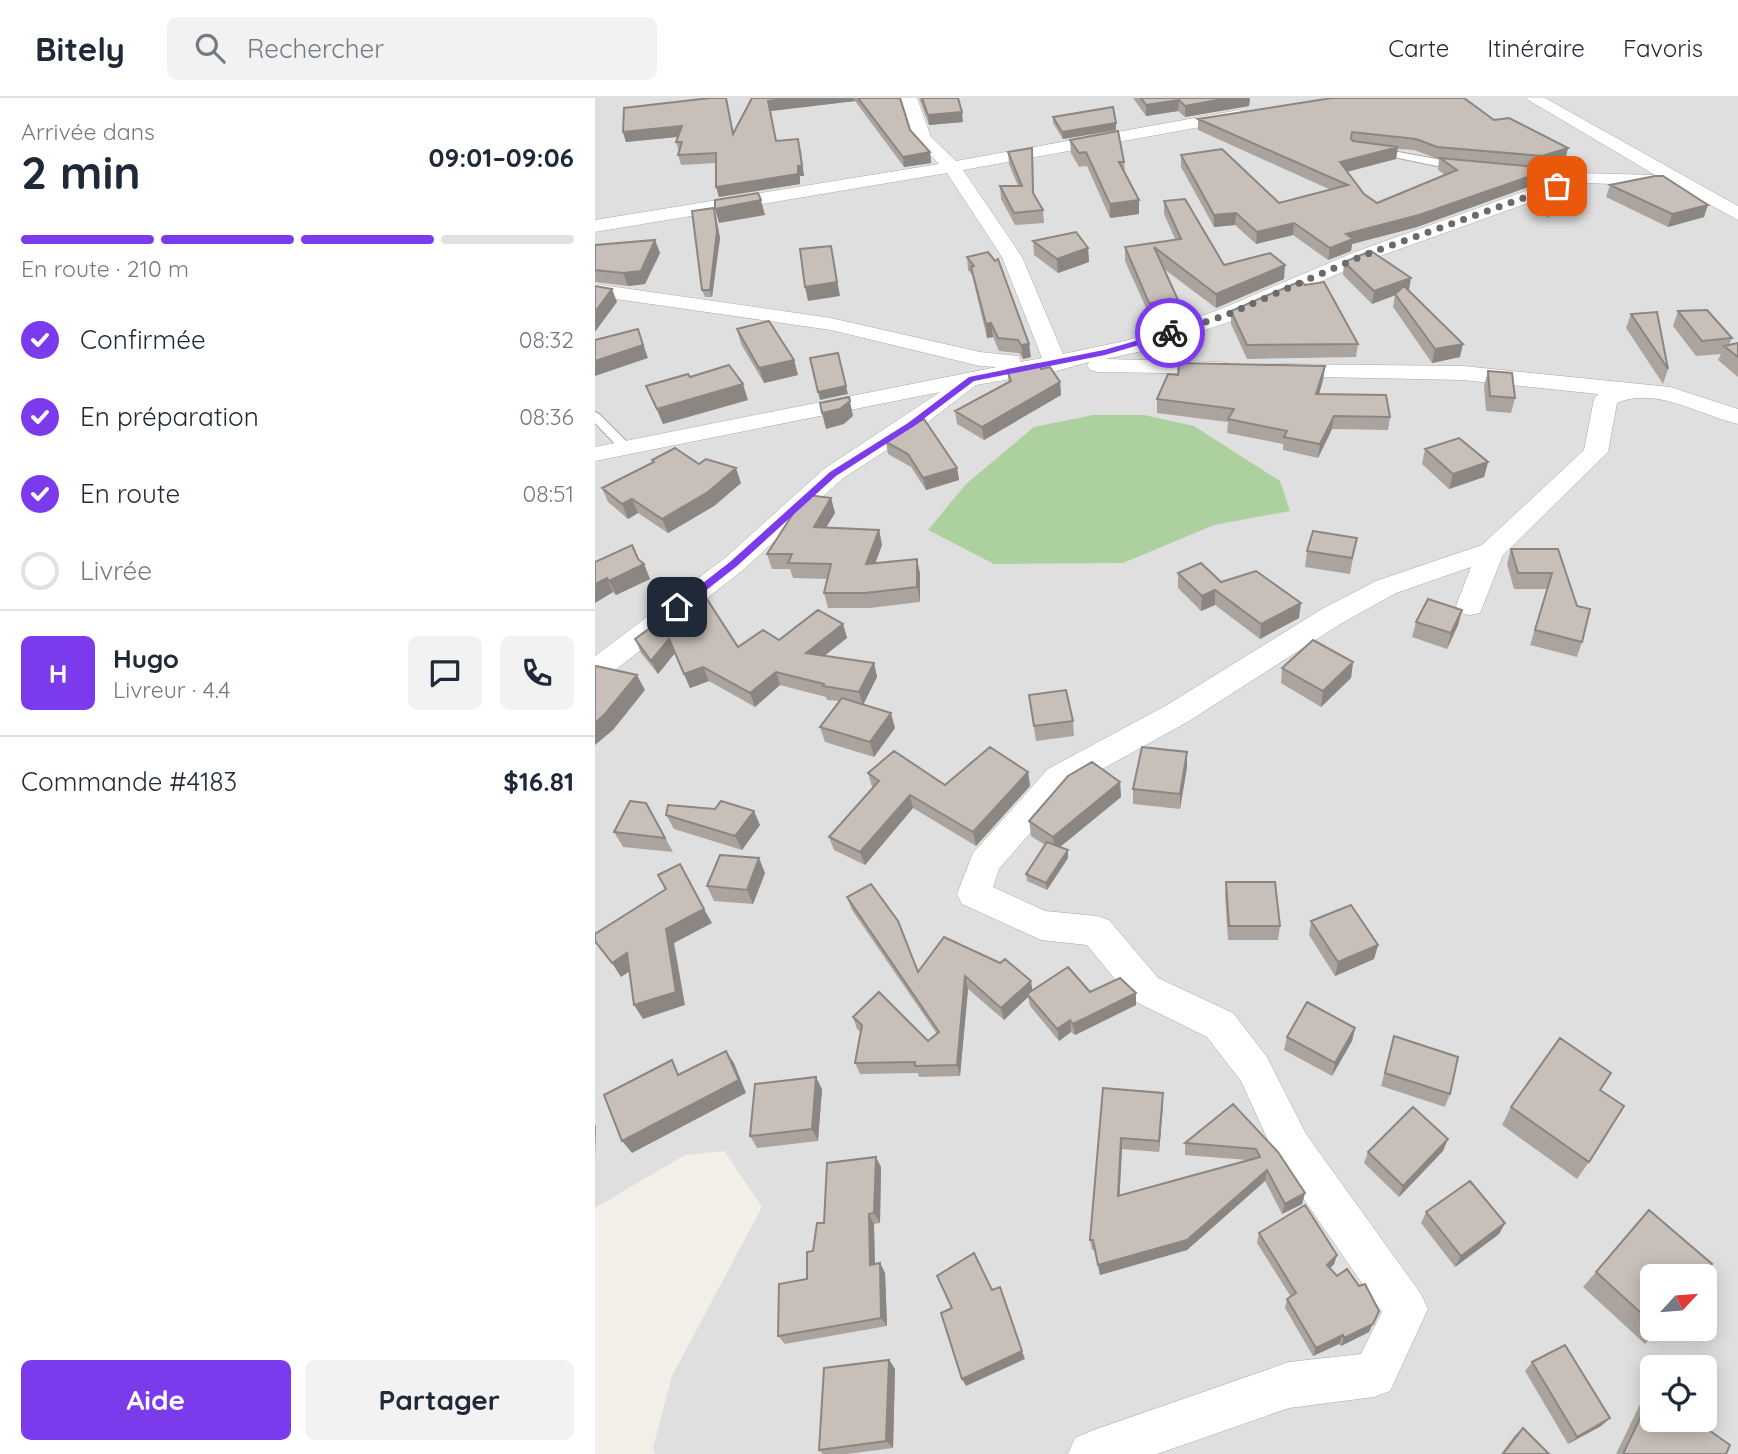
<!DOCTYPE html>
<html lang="fr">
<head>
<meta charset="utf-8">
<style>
  body { margin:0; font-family:Quicksand,sans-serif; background:#f2f2f3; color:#1f2937; height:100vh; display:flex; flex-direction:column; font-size:26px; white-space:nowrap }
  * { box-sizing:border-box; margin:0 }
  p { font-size:23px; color:#747a83 }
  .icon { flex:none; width:38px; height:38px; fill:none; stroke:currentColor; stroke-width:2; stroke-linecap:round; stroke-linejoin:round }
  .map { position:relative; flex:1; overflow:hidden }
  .details { display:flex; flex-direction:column; background:#fff; width:595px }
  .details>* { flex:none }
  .needle { width:46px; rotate:64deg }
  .buttons { position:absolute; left:1045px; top:1166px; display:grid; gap:14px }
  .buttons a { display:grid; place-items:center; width:77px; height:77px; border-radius:10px; background:#fff; box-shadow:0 4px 18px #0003; font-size:35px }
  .pin { position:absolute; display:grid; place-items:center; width:60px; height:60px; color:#fff; margin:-30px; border-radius:14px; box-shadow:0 4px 10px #0006 }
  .courier { position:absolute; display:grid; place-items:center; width:70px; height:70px; margin:-35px; border:5px solid #7c3aed; border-radius:50%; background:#fff; color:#222; box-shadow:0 2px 9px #0007 }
  .headline em { font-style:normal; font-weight:700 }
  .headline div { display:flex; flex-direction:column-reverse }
  .headline { display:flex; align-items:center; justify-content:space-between; height:119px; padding:0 21px }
  h1 { font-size:46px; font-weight:700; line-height:52px }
  .bar { display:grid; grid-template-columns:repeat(4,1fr); gap:10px 7px; align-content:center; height:84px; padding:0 21px }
  .bar i { height:9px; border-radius:5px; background:#e0e1e3 }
  .bar .active { background:#7c3aed }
  .bar p { grid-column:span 4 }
  .line { display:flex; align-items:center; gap:18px; padding:0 21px; border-top:2px solid #e0e1e3 }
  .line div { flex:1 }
  .round { display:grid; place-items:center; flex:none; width:74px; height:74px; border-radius:10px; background:#f2f2f3 }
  ol { padding:0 21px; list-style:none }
  li { display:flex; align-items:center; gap:21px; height:77px }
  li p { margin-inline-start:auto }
  li .icon { padding:7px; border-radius:50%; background:#7c3aed; color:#fff; stroke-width:4 }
  li:last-child { color:#747a83 }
  li i { width:38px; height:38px; border:4px solid #e0e1e3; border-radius:50% }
  .primary-button { display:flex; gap:14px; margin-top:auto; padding:14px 21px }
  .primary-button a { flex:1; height:80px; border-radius:10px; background:#7c3aed; color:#fff; font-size:28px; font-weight:700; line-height:80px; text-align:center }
  .primary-button a+a { background:#f2f2f3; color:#1f2937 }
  header { display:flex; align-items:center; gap:42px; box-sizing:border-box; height:98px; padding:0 35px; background:#fff; border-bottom:2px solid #e0e1e3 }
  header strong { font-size:33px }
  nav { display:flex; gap:38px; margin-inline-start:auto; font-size:24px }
  .search { width:490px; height:63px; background:#f2f2f3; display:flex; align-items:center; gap:18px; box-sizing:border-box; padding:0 24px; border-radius:10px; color:#747a83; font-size:26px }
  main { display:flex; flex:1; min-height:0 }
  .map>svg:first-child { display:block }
</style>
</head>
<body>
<header>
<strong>Bitely</strong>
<div class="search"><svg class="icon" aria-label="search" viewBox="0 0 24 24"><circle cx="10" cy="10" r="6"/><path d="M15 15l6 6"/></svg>Rechercher</div>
<nav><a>Carte</a><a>Itinéraire</a><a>Favoris</a></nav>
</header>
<main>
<section class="details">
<div class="headline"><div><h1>2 min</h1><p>Arrivée dans</p></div><em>09:01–09:06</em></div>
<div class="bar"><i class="active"></i><i class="active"></i><i class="active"></i><i></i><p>En route · 210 m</p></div>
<ol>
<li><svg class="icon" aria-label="check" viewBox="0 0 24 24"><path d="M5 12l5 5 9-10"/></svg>Confirmée<p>08:32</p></li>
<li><svg class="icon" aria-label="check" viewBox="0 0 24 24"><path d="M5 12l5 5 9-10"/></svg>En préparation<p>08:36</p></li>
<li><svg class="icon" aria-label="check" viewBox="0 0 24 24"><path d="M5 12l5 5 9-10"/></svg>En route<p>08:51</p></li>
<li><i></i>Livrée</li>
</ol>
<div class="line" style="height:126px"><b class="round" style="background:#7c3aed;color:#fff">H</b><div><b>Hugo</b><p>Livreur · 4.4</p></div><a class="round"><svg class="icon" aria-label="chat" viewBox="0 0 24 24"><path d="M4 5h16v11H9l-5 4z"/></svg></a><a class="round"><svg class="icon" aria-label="phone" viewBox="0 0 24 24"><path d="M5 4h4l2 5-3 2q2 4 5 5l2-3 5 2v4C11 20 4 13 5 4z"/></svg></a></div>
<div class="line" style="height:91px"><div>Commande #4183</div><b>$16.81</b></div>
<div class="primary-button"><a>Aide</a><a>Partager</a></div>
</section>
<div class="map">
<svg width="1143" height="1356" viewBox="0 0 1143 1356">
  <rect width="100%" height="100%" fill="#f2efe9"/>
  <!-- residential -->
  <path fill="#e0dfdf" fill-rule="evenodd" d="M0 0H1143V1356H60L58 1350 77 1278 167 1109 129 1053 90 1057 0 1110ZM1057 1178H1110V1230H1057ZM1057 1269H1110V1321H1057Z"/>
  <!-- forest -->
  <path fill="#add19e" d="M498 317H549L599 328 685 383 695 413 619 427 528 465 399 466 333 432 371 386 439 329Z"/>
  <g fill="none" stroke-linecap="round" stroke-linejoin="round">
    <!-- lane casing -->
    <g stroke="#a9a9a9" stroke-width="2">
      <path id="lane" d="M782 50 862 65 866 68 862 71 852 70 779 55V51Z
        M930 70 987 76 992 79 987 82 927 75V71Z
        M0 314 4 316 34 346V352H26L0 325Z"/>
    </g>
    <!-- street casing -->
    <g stroke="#a9a9a9" stroke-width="1">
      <path id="street" d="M306 0H322L336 39 361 63 644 12 652 17 644 22 368 72 427 159 468 256 530 243 621 213 760 154 981 75 1060 77 930 0H950L1143 108V122L1081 88 989 85 774 162 637 223 543 254 510 261 626 264 634 266 637 271 634 276 503 274 495 272 492 267 494 264 461 273 381 287 324 331 247 381 148 472 10 580 0 583V558L130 460 229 371 345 294 0 363V349L402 269 385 268 236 232 0 198V186L236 220 385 254 424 258 426 264 447 260 407 159 352 75 0 134V122L344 66 319 41Z
        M688 266 868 268 1075 289 1143 311V326C1105 317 1060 288 1022 305L1013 354 908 457 885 515 875 517 865 515 861 508 876 469 801 495 747 525 594 623 475 689 404 771 398 789 450 813 502 818 514 822 563 880 638 915 672 959 711 1036 826 1196 833 1211 795 1293 779 1299 694 1310 562 1356H473L480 1340 496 1333 694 1264 766 1256 787 1214 683 1064 646 983 612 939 537 902 492 847 446 842 367 806 362 796 378 755 453 671 572 607 727 511 781 483 887 447 989 352 999 301 1003 296 868 282 680 278 677 273 680 268Z"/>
    </g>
    <!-- lane -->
    <use href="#lane" fill="#fff" fill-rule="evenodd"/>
    <!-- street -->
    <use href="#street" fill="#fff" fill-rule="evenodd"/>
  </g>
  <!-- wall -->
  <path fill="#aba49e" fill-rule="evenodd" d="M131 0 138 35 157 0H305L315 32 335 54 336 65 309 69 260 3 176 13 181 43 206 51 209 78H205V86L124 99 121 65 86 67 83 57 84 54 81 44 83 39 31 44 28 34Z
    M324 0H363L368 24 334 27Z
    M538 0H655L654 8 590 19 583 13 551 18Z
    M458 19 521 25V32L468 41 458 25Z
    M603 21 899 22 973 50 970 62 943 70 947 84 822 129 757 146 756 153 733 162 698 137 661 146 640 127 619 129 586 69V57L684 105 736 92 603 32ZM803 51 819 52 840 60 844 61 843 72 850 77 782 105 769 96 752 73 801 61Z
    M475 42 529 64 530 74 544 116 515 120 492 68 484 69 476 55Z
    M413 54 438 63 439 97 448 112 449 125 420 127 406 101 405 88H423L414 66Z
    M1015 87 1109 119 1073 129 1011 99Z
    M950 89 986 104 952 119 947 103Z
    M569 103 629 167 689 181 621 210 569 171 583 202V216L555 219 530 163V149L580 141 569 116Z
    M121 117 125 140 117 199H110L107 192Z
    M60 142 65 155 50 186 33 188 0 184V147Z
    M438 143 493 150 494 164 463 175 439 157Z
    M393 154 436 259 428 261 424 255 404 253 398 239 392 240 377 177 373 172 372 159Z
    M749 164 814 192 865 259 837 265 798 209 800 197 777 206 748 177Z
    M636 213 763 246 761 259 652 261 636 226Z
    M1083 213 1137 240 1134 247 1143 245V279L1123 262 1126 256 1101 258 1078 228Z
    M1036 216 1073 271 1068 286 1031 230Z
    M142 231 199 262 203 277 169 285 146 246Z
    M730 268 728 282 724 296 795 319 793 332 737 331 723 360 688 352V346L632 335 633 324 562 315V301L583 277Z
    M412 272 465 284 466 297 389 342 362 326 360 313 414 285Z
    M893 273 920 300 916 315 891 313 889 288Z
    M51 288 153 302 68 326Z
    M291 344 362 370 364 382 331 392 316 369 293 356Z
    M830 351 893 364 889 379 854 391 827 366Z
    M57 362 104 366 146 385 119 408 73 435 43 415 33 421 13 404 7 390 58 364Z
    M236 400 240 415 231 429 284 432 287 447 280 465 322 461 325 476V504L274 510H233L229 495 233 481 198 480 195 471H177L172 456Z
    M916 451H963L982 508 987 544 982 559 935 547 952 491H919L912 466Z
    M712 453 759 455 755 476 710 469Z
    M43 461 49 466 55 481 21 497 18 494 0 505V464Z
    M583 475 626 484 704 520 665 541 620 507 606 513 583 490Z
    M88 504 143 549 184 542 248 526 252 540 229 558 279 565 282 579 268 607 300 630 279 659 230 644 225 629 244 603 232 602 231 599 185 587 160 609 114 583 95 590 80 555 63 576 46 555 40 541 91 512Z
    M867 512 863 527 852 551 817 539 821 524Z
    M758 564 756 580 726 609 686 585 687 570Z
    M434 597 478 623 479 638 441 643Z
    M592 654V669L585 711 538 706V691Z
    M433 674 435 688 381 748 318 710 270 767 239 752 234 739 278 690 277 689 273 675 350 687Z
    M525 684 526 699 465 749 473 752V760L452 792 432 783 431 776 450 747 436 738 434 723Z
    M51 705 78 754 28 749 19 734Z
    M71 717 165 727 147 752 79 731Z
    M170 775 158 806 119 803 112 788Z
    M631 784 685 828 683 842H633L630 798Z
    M252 799 323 874 349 839 438 893 495 894 541 907 480 937 476 934 464 943 435 908 433 899 409 922 373 891 365 978 324 979 323 975 265 976 260 965 266 934 262 931 258 919 333 943 342 936 257 812Z
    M716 823 783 847 779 861 740 878 714 837Z
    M760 930 757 943 737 978 689 952 692 939Z
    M799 938 855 996 850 1009 786 988Z
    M1016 975 1005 992 994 1064 982 1081 907 1027 916 1009Z
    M508 990 568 995V1007L564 1054 527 1051 524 1098 652 1062 590 1057V1045L638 1006 710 1095 707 1106 687 1116 670 1083 592 1152 505 1177 500 1152H497L495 1142Z
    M227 991 223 1043 162 1050 155 1038Z
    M848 1053 804 1099 769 1065 773 1054Z
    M286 1069 285 1125 279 1126 280 1166 285 1165 290 1175 292 1228 190 1246 183 1238 212 1181 218 1153 229 1125Z
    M1054 1112 1057 1178V1230H1067L1050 1246 988 1189Z
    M831 1114 910 1125 904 1136 860 1169 826 1125Z
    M664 1135 742 1157 739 1166 735 1170 774 1234 746 1248 744 1246 718 1258 690 1210 692 1201 696 1199 662 1145Z
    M294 1262 300 1271 298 1350 252 1356H228L224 1352Z
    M937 1264 1015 1320 1006 1328 973 1346 930 1273Z
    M1057 1293V1321L1131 1356H1021L1048 1300Z
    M928 1330 954 1356H906L920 1337Z"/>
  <!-- shaded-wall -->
  <path fill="#8b8681" d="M201 0H259L260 3 176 13 173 3Z
    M633 0H655L654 8 590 19V8Z
    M584 2 583 13 551 18V7Z
    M367 14 368 24 334 27 333 17Z
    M521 25V32L468 41 467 34Z
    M87 28 90 38 31 44 28 34Z
    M203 41 209 78H205V86L124 99 121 89Z
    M803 49 801 61 744 76 745 64Z
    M973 50 970 62 944 70 947 58Z
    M335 54 336 65 309 69 308 59Z
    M950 73 947 84 822 129 757 146 756 153 733 162 735 150 751 136Z
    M990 90 986 104 952 119 956 105Z
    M166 102 170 117 124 125 120 111Z
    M544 102V116L515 120V106Z
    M1113 107 1109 119 1073 129 1077 116Z
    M119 110 125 140 117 199 115 192Z
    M641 115 640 127 619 129V117Z
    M699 125 698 137 661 146 662 134Z
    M60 142 65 155 50 186 33 188 28 175Z
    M236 148 245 198 213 203 210 189Z
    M493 150 494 164 463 175 462 161Z
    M690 167 689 181 621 210V196Z
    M816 180 814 192 777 206 779 193Z
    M17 191 22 204 0 234V214Z
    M583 202V216L555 219 554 205Z
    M396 225 398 239 392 240 391 226Z
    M43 231 53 260 0 278V263Z
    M434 246 436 259 428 261 426 247Z
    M868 246 865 259 837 265 840 251Z
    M199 262 203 277 169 285 164 270Z
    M730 268 728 282 720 310 721 296Z
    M465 284 466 297 389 342 387 329Z
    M148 286 153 302 68 326 62 311Z
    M251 288 253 296 225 302 223 294Z
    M255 303 258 318 249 326 231 331 227 315Z
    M739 318 737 331 723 360 725 346Z
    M893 364 889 379 854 391 858 376Z
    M141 370 146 385 119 408 73 435 67 421Z
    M362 370 364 382 331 392 328 380Z
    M236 400 240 415 223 443 219 429Z
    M37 401 43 415 33 421 27 406Z
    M284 432 287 447 275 480 271 466Z
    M322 461 325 476V504L322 489Z
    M49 466 55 481 21 497 14 483Z
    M12 480 18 494 0 505V486Z
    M620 492V507L606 513 607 498Z
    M706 505 704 520 665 541 666 526Z
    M867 512 863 527 852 551 856 535Z
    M248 526 252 540 215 569 211 555Z
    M74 541 80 555 63 576 56 563Z
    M758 564 756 580 726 609 728 593Z
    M279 565 282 579 268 607 264 594Z
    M108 569 114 583 95 590 89 576Z
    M181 574 185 587 160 609 155 595Z
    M42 577 50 592 18 632 0 647V625Z
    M296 615 300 630 279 659 275 644Z
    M592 654V669L585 711V696Z
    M433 674 435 688 381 748 378 734Z
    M525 684 526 699 460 753 458 739Z
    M315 697 318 710 270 767 265 754Z
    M159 713 165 727 147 752 140 738Z
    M473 752V760L452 792 451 785Z
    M164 760 170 775 158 806 152 792Z
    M109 811 117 825 79 845 90 907 48 921 39 907 71 831Z
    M783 847 779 861 740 878 743 864Z
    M32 855 41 869 26 879 17 865Z
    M370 878 373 891 365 978 362 967Z
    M436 883 438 895 432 896 433 899 409 922 406 910Z
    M541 895V907L480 937 478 926Z
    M475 922 476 934 464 943 462 931Z
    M760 930 757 943 737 978 740 965Z
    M131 953 139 965 151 995 37 1055 27 1043Z
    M221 979 227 991 223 1043 217 1031Z
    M568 995V1007L564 1054V1043Z
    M0 1027 1 1028 0 1061Z
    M526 1040 527 1051 524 1109 523 1098Z
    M853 1041 848 1053 804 1099 808 1088Z
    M281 1059 286 1069 285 1125 279 1115Z
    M672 1072 670 1083 592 1152 505 1177 503 1167Z
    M710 1095 707 1106 687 1116 690 1106Z
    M274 1116 279 1126 280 1176 275 1167Z
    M910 1125 904 1136 860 1169 866 1158Z
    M742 1157 739 1166 729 1177 732 1167Z
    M285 1165 290 1175 292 1228 286 1220Z
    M784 1213 774 1234 746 1248 749 1240Z
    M748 1237 744 1246 718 1258 721 1250Z
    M427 1253 430 1261 371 1288 367 1281Z
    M294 1262 300 1271 298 1350 291 1343Z
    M1015 1320 1006 1328 973 1346 982 1339Z"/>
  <!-- building -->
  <path fill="#c7bfb8" stroke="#8b8681" stroke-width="2" d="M115 0H131L138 36 157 0H201L173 3 181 43 203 41 207 68H203V76L121 89V55L83 57 87 44H81L87 28 28 34 29 10Z
    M263 0H305L315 32 335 54 308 59Z
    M327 0H363L367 14 333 17Z
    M546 0H633L590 8 584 2 551 7Z
    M737 0H869L899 22 914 20 973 50 947 58 842 49 821 41 757 34 756 41 758 43 803 49 745 64 769 96 782 105 862 72 845 60 942 69 950 73 824 117 751 136 758 141 735 150 699 125 662 134 641 115 619 117 586 57 627 51 684 105 753 87 603 21Z
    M518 9 521 25 467 34 458 19Z
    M523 33 529 64H524L544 102 515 106 491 54 484 55 475 42Z
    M437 50 438 95 448 112 419 115 405 88H427L413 54Z
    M1060 78H1068L1113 107 1077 116 1015 87Z
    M972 81 990 90 956 105 950 89Z
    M163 95 166 102 120 111V102Z
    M590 101 629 167 675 155 690 167 621 196 559 149 583 202 554 205 530 149 586 141 569 103Z
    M119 110 122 133 115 192H107L97 113Z
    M481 134 493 150 462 161 438 143Z
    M60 142 46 173 28 175 0 172V147Z
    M236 148 242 184 210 189 205 151Z
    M776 153 816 180 779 193 749 164Z
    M393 154 400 163 403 161 434 246 426 247 423 242 403 240 396 225 391 226 376 169 379 168 372 159Z
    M706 183 710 187 729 184 763 246 652 247 636 213Z
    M0 188 17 191 0 214Z
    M809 188 868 246 840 251 800 196Z
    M1112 212 1137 240 1107 243 1083 213Z
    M1062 214 1073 271 1036 216Z
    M174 223 199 262 164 270 142 231Z
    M43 231 48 247 0 263V242Z
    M1143 245V259L1129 248Z
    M243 255 251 288 223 294 215 260Z
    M584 265 730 268 721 296 791 297 795 319 739 318 725 346 689 339 692 333 633 321 639 311 562 301 573 276 583 277Z
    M444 266 446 271 455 269 465 284 387 329 360 313 416 283 412 272Z
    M134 267 148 286 62 311 51 288 93 276 95 279Z
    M893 273 917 275 920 300 895 298Z
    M254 299 255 303 245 311 227 315 225 305Z
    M329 321 362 370 328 380 313 356 291 344Z
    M864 340 893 364 858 376 830 351Z
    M80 350 104 366 111 361 141 370 113 394 67 421 37 401 27 406 7 390 59 364 57 362Z
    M213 397 236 400 219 429 284 432 271 466 322 461V489L270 495H229L236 466 193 465 197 456H172L205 405Z
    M718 433 762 440 757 460 712 453Z
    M37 447 43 461 49 466 14 483 12 480 0 486V464Z
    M916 451H963L982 508 995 511 987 544 940 532 957 475H923Z
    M606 465 626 484 661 473 706 505 666 526 620 492 607 498 583 475Z
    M108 495 143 549 168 532 184 542 223 512 248 526 211 555 279 565 264 594 228 588 229 586 181 574 155 595 108 569 89 576 74 541 56 563 40 541 59 527 92 512 88 504Z
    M833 501 867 512 856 535 821 524Z
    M718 542 758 564 728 593 687 570Z
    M1 568 42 577 10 616 0 625V569Z
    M471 592 478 623 439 628 434 597Z
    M247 600 296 615 275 644 225 629Z
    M395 649 433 674 378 734 315 697 265 754 234 739 284 683 273 675 299 653 350 687Z
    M547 649 592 654 585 696 538 691Z
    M497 664 525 684 458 739 434 723 473 678Z
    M35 703 51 705 70 740 19 734Z
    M126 703 159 713 140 738 71 717 73 707 120 711Z
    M452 744 473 752 451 785 431 776Z
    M125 757 164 760 152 792 112 788Z
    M85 766 109 811 71 831 81 894 39 907 32 855 17 865 0 843V836L71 791 63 777Z
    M631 784H680L685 828H634Z
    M276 786 303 823 323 874 349 839 405 865 410 861 436 883 406 910 370 878 362 967 320 968V964L260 965 267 927 258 919 284 894 333 943 344 934 252 799Z
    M756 807 783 847 743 864 716 823Z
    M473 869 495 894 525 880 541 895 478 926 475 922 462 931 432 896Z
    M712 904 760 930 740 965 692 939Z
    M799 938 863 959 855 996 790 975Z
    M965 940 1016 975 1005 992 1029 1008 994 1064 916 1009Z
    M131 953 144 982 27 1043 9 997 77 962 83 977Z
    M221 979 217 1031 155 1038 160 986Z
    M508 990 568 995 564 1043 526 1040 523 1098 665 1059 661 1051 590 1045 638 1006 683 1054 710 1095 690 1106 672 1072 592 1142 503 1167 498 1142H495Z
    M818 1009 853 1041 808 1088 773 1054Z
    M281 1059 279 1115 274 1116 275 1167 285 1165 286 1220 183 1238 184 1186 212 1181V1154L218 1153 222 1125H229L232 1065Z
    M875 1083 910 1125 866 1158 831 1114Z
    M710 1107 742 1157 732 1167 742 1178 752 1171 764 1188 770 1186 784 1213 778 1226 749 1240 748 1237 721 1250 692 1201 701 1195 664 1135Z
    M1054 1112 1117 1166 1108 1178H1057V1225L1001 1174Z
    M379 1155 397 1192 405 1189 427 1253 367 1281 346 1215 357 1210 342 1178Z
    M970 1247 1015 1320 982 1339 937 1264Z
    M294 1262 291 1343 224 1352 229 1270Z
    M1057 1295V1321H1098L1135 1347 1131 1356H1028Z
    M928 1330 954 1356H908Z"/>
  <!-- route -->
  <path fill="#7c3aed" d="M575 233 578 237 510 257 379 283 319 328 241 378 142 468 86 512 77 509 135 464 235 374 313 325 374 279 509 252Z"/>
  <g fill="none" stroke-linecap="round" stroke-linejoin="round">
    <!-- done -->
    <path stroke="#6b6a68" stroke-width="7" stroke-dasharray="0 12.6" d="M575 235 629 218 767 158 962 88"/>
  </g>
</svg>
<div class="buttons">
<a><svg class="needle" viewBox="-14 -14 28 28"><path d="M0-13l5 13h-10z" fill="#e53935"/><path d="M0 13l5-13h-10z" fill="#747a83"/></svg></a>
<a><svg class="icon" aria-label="locate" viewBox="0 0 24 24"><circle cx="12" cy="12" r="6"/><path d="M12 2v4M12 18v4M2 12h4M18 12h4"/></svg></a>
</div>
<div class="pin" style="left:962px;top:88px;background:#ea580c"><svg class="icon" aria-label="bag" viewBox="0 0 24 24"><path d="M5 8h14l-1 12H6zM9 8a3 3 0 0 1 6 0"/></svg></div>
<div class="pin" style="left:82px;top:509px;background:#1f2937"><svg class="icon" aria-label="home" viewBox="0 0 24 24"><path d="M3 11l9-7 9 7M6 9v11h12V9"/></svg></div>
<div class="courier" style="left:575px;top:235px"><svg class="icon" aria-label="bike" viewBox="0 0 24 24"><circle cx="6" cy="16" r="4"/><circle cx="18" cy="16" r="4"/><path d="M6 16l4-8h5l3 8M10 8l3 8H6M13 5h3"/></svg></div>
</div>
</main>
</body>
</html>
